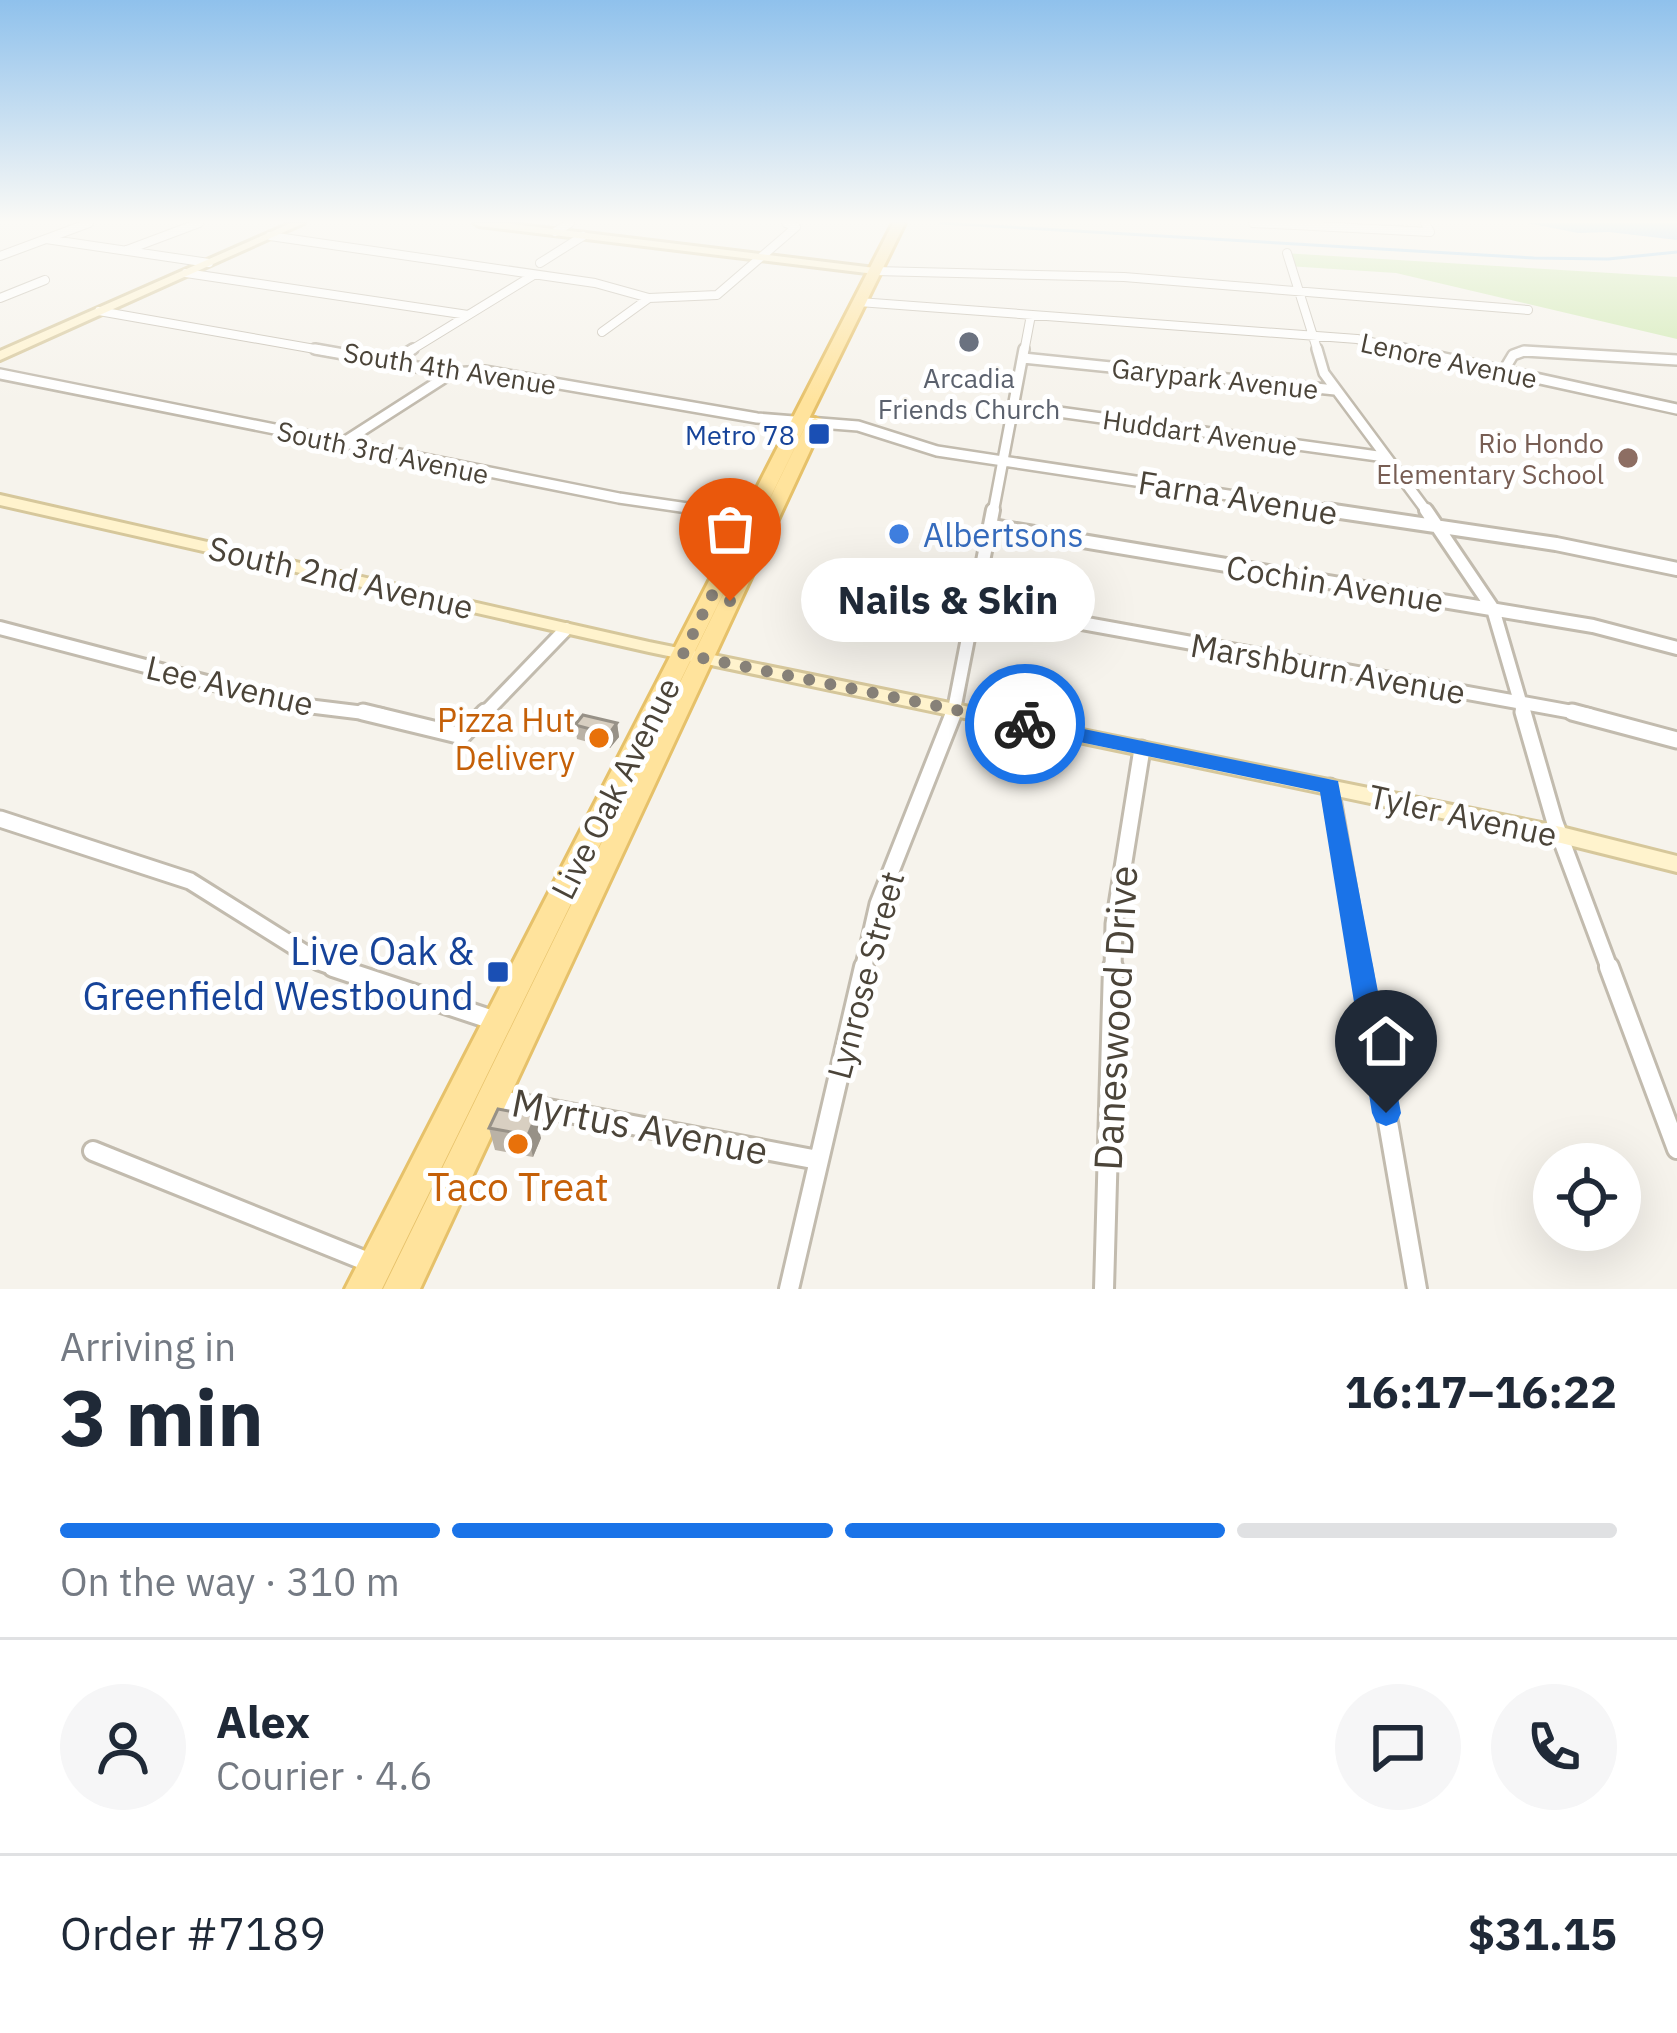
<!DOCTYPE html>
<html lang="en">
<head>
<meta charset="utf-8">
<style>
  body { margin:0; font-family:"IBM Plex Sans",sans-serif; background:#f6f6f7; color:#1f2937; height:100vh; display:flex; flex-direction:column; font-size:45px; white-space:nowrap }
  * { box-sizing:border-box; margin:0 }
  p { font-size:39px; color:#747a83 }
  .icon { flex:none; width:66px; height:66px; fill:none; stroke:currentColor; stroke-width:2; stroke-linecap:round; stroke-linejoin:round }
  .map { position:relative; height:1289px; overflow:hidden }
  .sheet { display:flex; flex-direction:column; background:#fff; flex:1 }
  .sheet>* { flex:none }
  .fabs { position:absolute; left:1533px; top:1143px; display:grid; gap:24px }
  .fabs a { display:grid; place-items:center; width:108px; height:108px; border-radius:50%; background:#fff; box-shadow:0 12px 48px #0002; font-size:60px }
  .pin { position:absolute; display:grid; place-items:center; width:102px; height:102px; color:#fff; margin:-123px -51px; border-radius:50% 50% 50% 0; rotate:-45deg; box-shadow:0 0 12px #0007 }
  .pin .icon { rotate:45deg }
  .courier { position:absolute; display:grid; place-items:center; width:120px; height:120px; margin:-60px; border:9px solid #1a73e8; border-radius:50%; background:#fff; color:#222; box-shadow:0 3px 15px #0007 }
  .bubble { position:absolute; height:84px; border-radius:42px; background:#fff; box-shadow:0 12px 48px #0002; font-size:39px; font-weight:700; line-height:84px; text-align:center }
  .summary em { font-style:normal; font-weight:700 }
  .summary div { display:flex; flex-direction:column-reverse }
  .summary { display:flex; align-items:center; justify-content:space-between; height:204px; padding:0 60px }
  h1 { font-size:78px; font-weight:700; line-height:90px }
  .bar { display:grid; grid-template-columns:repeat(4,1fr); gap:18px 12px; align-content:center; height:144px; padding:0 60px }
  .bar i { height:15px; border-radius:9px; background:#e0e1e3 }
  .bar .selected { background:#1a73e8 }
  .bar p { grid-column:span 4 }
  .line { display:flex; align-items:center; gap:30px; padding:0 60px; border-top:3px solid #e0e1e3 }
  .line div { flex:1 }
  .round { display:grid; place-items:center; flex:none; width:126px; height:126px; border-radius:63px; background:#f6f6f7 }
  .map>svg:first-child { display:block }
</style>
</head>
<body>
<div class="map">
<svg width="1677" height="1289" viewBox="0 0 1677 1289">
  <rect width="100%" height="100%" fill="#f6f3ec"/>
  <!-- green -->
  <path fill="#d2eab5" d="M1283 253 1677 277V339L1396 273 1287 266Z"/>
  <!-- water -->
  <path fill="#a9d4f2" d="M1527 223H1677V240L1609 232 1578 233Z"/>
  <g fill="none" stroke-linecap="round" stroke-linejoin="round">
    <!-- stream -->
    <path stroke="#a9d4f2" stroke-width="3" d="M940 223 1534 258 1608 259 1677 252"/>
    <!-- street-far4 casing -->
    <g stroke="#c2bbae" stroke-width="10">
      <path id="street-far4" d="M1253 223 1430 232 1425 223
        M555 232 570 223
        M270 236 595 283 649 298
        M46 239 209 263
        M127 250 199 223
        M1287 253 1318 352
        M0 256 89 223
        M540 263 583 236
        M875 271 1124 277 1528 310
        M186 273 468 315
        M0 298 45 280
        M859 302 1357 339 1416 352
        M99 311 332 352
        M602 332 649 298 717 295 796 227 786 223
        M408 352 532 276
        M1024 352 1031 315
        M1521 352H1541"/>
    </g>
    <!-- street-far3 casing -->
    <g stroke="#c2bbae" stroke-width="14">
      <path id="street-far3" d="M315 349 451 373 484 371 757 418 858 426 937 451 1347 513
        M1317 349 1324 373 1428 513
        M1403 349 1677 409
        M1023 358 1335 390
        M395 360 413 349
        M1504 370 1513 355 1524 351 1677 360
        M0 374 619 498 722 513
        M1015 406 1385 457
        M341 444 450 374
        M993 513 1024 349"/>
    </g>
    <!-- street-far2 casing -->
    <g stroke="#c2bbae" stroke-width="18">
      <path id="street-far2" d="M701 510 768 519
        M1327 510 1556 544 1677 569
        M1426 510 1493 609 1524 715
        M992 526 1593 626 1677 648
        M977 604 1589 715
        M0 628 291 704 381 715
        M483 715 566 629
        M953 715 993 510"/>
    </g>
    <!-- street-far1 casing -->
    <g stroke="#c2bbae" stroke-width="21">
      <path id="street-far1" d="M363 712 462 736 485 712
        M1523 712 1555 823 1610 970
        M1572 712 1677 740
        M1330 787 1362 970
        M0 819 190 881 319 962 342 970
        M863 970 878 904 954 712
        M1113 970 1114 924 1142 749"/>
    </g>
    <!-- street casing -->
    <g stroke="#c2bbae" stroke-width="24">
      <path id="street" d="M333 967 496 1021
        M1361 967 1417 1289
        M1609 967 1677 1149
        M495 1099 818 1160
        M93 1151 376 1265
        M789 1289 864 967
        M1104 1289 1113 967"/>
    </g>
    <!-- secondary casing -->
    <g stroke="#d6c79b" stroke-width="6">
      <path id="secondary" d="M291 223H304L0 360V351Z
        M474 223H503L875 268 880 271 875 274 479 226Z
        M0 495 649 642 1561 827 1677 856V872L1561 843 649 652 0 505Z"/>
    </g>
    <!-- primary casing -->
    <g stroke="#e6c16a" stroke-width="6">
      <path id="primary" d="M893 223H905L382 1289H345Z
        M815 418 823 423 420 1289H383L807 423Z"/>
    </g>
    <!-- street-far4 -->
    <use href="#street-far4" stroke="#fff" stroke-width="8"/>
    <!-- street-far3 -->
    <use href="#street-far3" stroke="#fff" stroke-width="9"/>
    <!-- street-far2 -->
    <use href="#street-far2" stroke="#fff" stroke-width="12"/>
    <!-- street-far1 -->
    <use href="#street-far1" stroke="#fff" stroke-width="15"/>
    <!-- street -->
    <use href="#street" stroke="#fff" stroke-width="18"/>
    <!-- secondary -->
    <use href="#secondary" fill="#fff3cd" fill-rule="evenodd"/>
    <!-- primary -->
    <use href="#primary" fill="#ffe39c" fill-rule="evenodd"/>
  </g>
  <!-- wall -->
  <path fill="#bab2a6" d="M617 723 619 737 610 748 577 739 575 725Z
    M489 1128 541 1138 533 1157 495 1150Z"/>
  <!-- shaded-wall -->
  <path fill="#979187" d="M617 723 619 737 610 748 609 734Z
    M536 1116 541 1138 533 1157 528 1135Z"/>
  <!-- building -->
  <path fill="#d8cfc1" stroke="#979187" stroke-width="3" d="M583 715 617 723 609 734 575 725Z
    M498 1109 536 1116 528 1135 489 1128Z"/>
  <!-- sky -->
  <linearGradient id="sky" x2="0" y2="1"><stop stop-color="#8fc1ec"/><stop offset="0.55" stop-color="#fbfaf6"/><stop offset="1" stop-color="#fbfaf6" stop-opacity="0"/></linearGradient>
  <rect width="1677" height="403" fill="url(#sky)"/>
  <!-- route -->
  <path fill="#1a73e8" d="M1025 717 1338 781 1401 1113 1397 1122 1386 1126 1376 1122 1372 1113 1320 792 1017 729V719Z"/>
  <g fill="none" stroke-linecap="round" stroke-linejoin="round">
    <!-- done -->
    <path stroke="#878178" stroke-width="12" stroke-dasharray="0 21.6" d="M730 601 768 519 750 518 683 654 1025 724"/>
  </g>
  <!-- markers -->
  <circle fill="#6b7280" stroke="#fff" stroke-width="4.5" cx="969" cy="342" r="12"/>
  <g fill="#1a4fb4" stroke="#fff" stroke-width="4.5">
    <rect x="807" y="422" width="24" height="24" rx="6"/>
    <rect x="486" y="960" width="24" height="24" rx="6"/>
  </g>
  <circle fill="#8d6e63" stroke="#fff" stroke-width="4.5" cx="1628" cy="458" r="12"/>
  <circle fill="#3f7fe0" stroke="#fff" stroke-width="4.5" cx="899" cy="534" r="12"/>
  <g fill="#e8710a" stroke="#fff" stroke-width="4.5">
    <circle cx="599" cy="738" r="12"/>
    <circle cx="518" cy="1144" r="12"/>
  </g>
  <g text-anchor="middle" dominant-baseline="central" stroke-width="10" stroke-linejoin="round" paint-order="stroke">
    <!-- far-street labels -->
    <g font-size="27" fill="#4b4439" stroke="#fff">
      <text transform="translate(1449 360) rotate(12)">Lenore Avenue</text>
      <text transform="translate(450 368) rotate(9)">South 4th Avenue</text>
      <text transform="translate(1215 378) rotate(6)">Garypark Avenue</text>
      <text transform="translate(1200 432) rotate(8)">Huddart Avenue</text>
      <text transform="translate(383 452) rotate(12)">South 3rd Avenue</text>
    </g>
    <!-- far-worship labels -->
    <g font-size="27" fill="#5b616d" stroke="#fff">
      <text x="969" y="377">Arcadia<tspan x="969" dy="31">Friends Church</tspan></text>
    </g>
    <!-- far-transit labels -->
    <g font-size="27" fill="#164399" stroke="#fff" text-anchor="end">
      <text x="795" y="434">Metro 78</text>
    </g>
    <!-- far-education labels -->
    <g font-size="27" fill="#785e54" stroke="#fff" text-anchor="end">
      <text x="1604" y="442">Rio Hondo<tspan x="1604" dy="31">Elementary School</tspan></text>
    </g>
    <!-- street labels -->
    <g font-size="33" fill="#4b4439" stroke="#fff">
      <text transform="translate(1238 497) rotate(9)">Farna Avenue</text>
      <text transform="translate(341 577) rotate(13)">South 2nd Avenue</text>
      <text transform="translate(1335 583) rotate(9)">Cochin Avenue</text>
      <text transform="translate(1328 668) rotate(10)">Marshburn Avenue</text>
      <text transform="translate(230 685) rotate(13)">Lee Avenue</text>
      <text transform="translate(615 788) rotate(-63)">Live Oak Avenue</text>
      <text transform="translate(1463 815) rotate(12)">Tyler Avenue</text>
      <text transform="translate(865 975) rotate(-75)">Lynrose Street</text>
    </g>
    <!-- shop labels -->
    <g font-size="33" fill="#366cbe" stroke="#fff" text-anchor="start">
      <text x="923" y="534">Albertsons</text>
    </g>
    <!-- food labels -->
    <g font-size="33" fill="#c56008" stroke="#fff" text-anchor="end">
      <text x="575" y="719">Pizza Hut<tspan x="575" dy="38">Delivery</tspan></text>
    </g>
    <!-- near-transit labels -->
    <g font-size="39" fill="#164399" stroke="#fff" text-anchor="end">
      <text x="474" y="950">Live Oak &amp;<tspan x="474" dy="45">Greenfield Westbound</tspan></text>
    </g>
    <!-- near-street labels -->
    <g font-size="39" fill="#4b4439" stroke="#fff">
      <text transform="translate(1115 1018) rotate(-87)">Daneswood Drive</text>
      <text transform="translate(640 1126) rotate(11)">Myrtus Avenue</text>
    </g>
    <!-- near-food labels -->
    <g font-size="39" fill="#c56008" stroke="#fff">
      <text x="518" y="1186">Taco Treat</text>
    </g>
  </g>
</svg>
<div class="fabs">
<a><svg class="icon" aria-label="locate" viewBox="0 0 24 24"><circle cx="12" cy="12" r="6"/><path d="M12 2v4M12 18v4M2 12h4M18 12h4"/></svg></a>
</div>
<div class="pin" style="left:730px;top:601px;background:#ea580c"><svg class="icon" aria-label="bag" viewBox="0 0 24 24"><path d="M5 8h14l-1 12H6zM9 8a3 3 0 0 1 6 0"/></svg></div>
<div class="pin" style="left:1386px;top:1113px;background:#1f2937"><svg class="icon" aria-label="home" viewBox="0 0 24 24"><path d="M3 11l9-7 9 7M6 9v11h12V9"/></svg></div>
<div class="courier" style="left:1025px;top:724px"><svg class="icon" aria-label="bike" viewBox="0 0 24 24"><circle cx="6" cy="16" r="4"/><circle cx="18" cy="16" r="4"/><path d="M6 16l4-8h5l3 8M10 8l3 8H6M13 5h3"/></svg></div>
<div class="bubble" style="left:801px;top:558px;width:294px">Nails &amp; Skin</div>
</div>
<section class="sheet">
<div class="summary"><div><h1>3 min</h1><p>Arriving in</p></div><em>16:17–16:22</em></div>
<div class="bar"><i class="selected"></i><i class="selected"></i><i class="selected"></i><i></i><p>On the way · 310 m</p></div>
<div class="line" style="height:216px"><a class="round"><svg class="icon" aria-label="person" viewBox="0 0 24 24"><circle cx="12" cy="8" r="4"/><path d="M4 21q1-7 8-7t8 7"/></svg></a><div><b>Alex</b><p>Courier · 4.6</p></div><a class="round"><svg class="icon" aria-label="chat" viewBox="0 0 24 24"><path d="M4 5h16v11H9l-5 4z"/></svg></a><a class="round"><svg class="icon" aria-label="phone" viewBox="0 0 24 24"><path d="M5 4h4l2 5-3 2q2 4 5 5l2-3 5 2v4C11 20 4 13 5 4z"/></svg></a></div>
<div class="line" style="height:156px"><div>Order #7189</div><b>$31.15</b></div>
</section>
</body>
</html>
